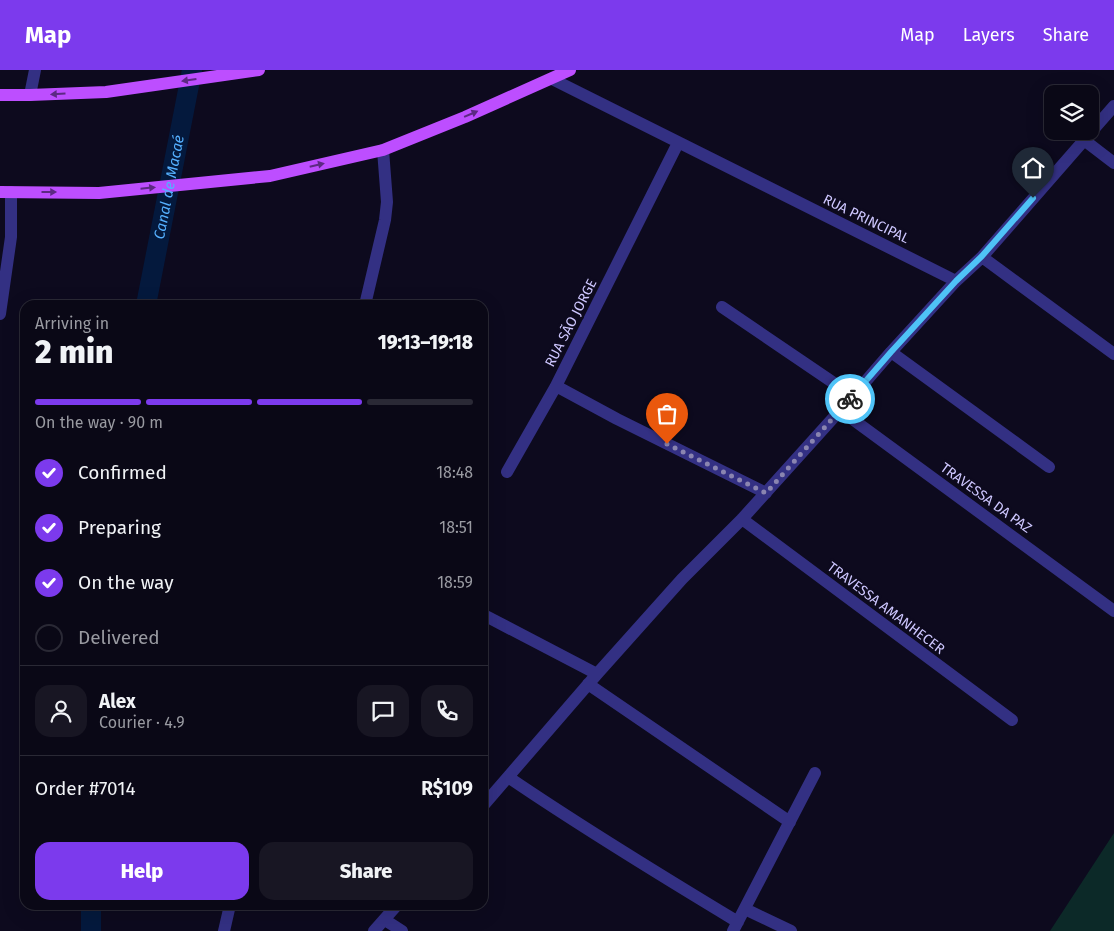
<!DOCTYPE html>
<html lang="en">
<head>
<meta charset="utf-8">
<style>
  body { margin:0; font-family:"Fira Sans",sans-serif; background:#181623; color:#f1f3f6; height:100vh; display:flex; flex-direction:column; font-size:19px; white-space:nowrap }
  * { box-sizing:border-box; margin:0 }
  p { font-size:16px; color:#999aa1 }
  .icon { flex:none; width:28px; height:28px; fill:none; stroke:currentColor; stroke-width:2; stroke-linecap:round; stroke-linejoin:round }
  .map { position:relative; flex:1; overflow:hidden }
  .details { position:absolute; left:20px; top:230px; width:468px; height:610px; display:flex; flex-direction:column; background:#0a0816; border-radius:15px; box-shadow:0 5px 20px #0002,0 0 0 1px #2a2935 }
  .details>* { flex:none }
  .controls { position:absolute; left:1044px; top:15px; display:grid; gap:10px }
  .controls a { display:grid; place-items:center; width:55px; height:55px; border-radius:10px; background:#0a0816; box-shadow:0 5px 20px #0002,0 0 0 1px #2a2935; font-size:25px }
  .pin { position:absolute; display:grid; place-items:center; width:42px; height:42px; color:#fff; margin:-51px -21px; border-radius:50% 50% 50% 0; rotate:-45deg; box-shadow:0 0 5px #0007 }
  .pin .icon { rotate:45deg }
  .courier { position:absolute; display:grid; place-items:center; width:50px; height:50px; margin:-25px; border:4px solid #4fc3f7; border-radius:50%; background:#fff; color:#222; box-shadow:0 1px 6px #0007 }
  .overview em { font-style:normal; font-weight:800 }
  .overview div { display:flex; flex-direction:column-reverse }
  .overview { display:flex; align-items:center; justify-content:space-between; height:85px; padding:0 15px }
  h1 { font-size:32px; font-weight:800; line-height:38px }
  .bar { display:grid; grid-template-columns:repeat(4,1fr); gap:8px 5px; align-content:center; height:60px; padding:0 15px }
  .bar i { height:6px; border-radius:4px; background:#2a2935 }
  .bar .on { background:#7c3aed }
  .bar p { grid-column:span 4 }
  .line { display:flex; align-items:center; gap:12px; padding:0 15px; border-top:1px solid #2a2935 }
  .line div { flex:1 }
  .round { display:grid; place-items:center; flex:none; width:52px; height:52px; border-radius:15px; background:#181623 }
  ol { padding:0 15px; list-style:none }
  li { display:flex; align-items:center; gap:15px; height:55px }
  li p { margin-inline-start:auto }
  li .icon { padding:5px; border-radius:50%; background:#7c3aed; color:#fff; stroke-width:4 }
  li:last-child { color:#999aa1 }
  li i { width:28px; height:28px; border:2px solid #2a2935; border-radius:50% }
  .action { display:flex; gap:10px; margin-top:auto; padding:10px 15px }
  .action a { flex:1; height:58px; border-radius:15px; background:#7c3aed; color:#fff; font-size:20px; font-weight:800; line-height:58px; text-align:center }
  .action a+a { background:#181623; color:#f1f3f6 }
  header { display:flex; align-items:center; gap:30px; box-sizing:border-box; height:70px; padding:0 25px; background:#7c3aed; color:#fff }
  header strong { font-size:24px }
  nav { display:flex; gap:28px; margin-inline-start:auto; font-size:18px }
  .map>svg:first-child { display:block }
</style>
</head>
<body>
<header>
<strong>Map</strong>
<nav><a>Map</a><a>Layers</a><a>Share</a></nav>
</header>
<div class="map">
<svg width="1114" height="861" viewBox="0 0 1114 861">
  <rect width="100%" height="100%" fill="#0d0a1e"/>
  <!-- green -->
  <path fill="#0c2928" d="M1114 763V861H1050Z"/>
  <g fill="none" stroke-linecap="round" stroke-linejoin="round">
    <!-- canal -->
    <g stroke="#04193d" stroke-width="20">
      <path id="s1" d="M146 235 192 0"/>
      <path d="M91 861V835"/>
    </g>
    <!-- minor -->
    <path stroke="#333083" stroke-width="12" d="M552 9 956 211
      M30 25 35 0
      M1084 70 1114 93
      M678 73 556 316 617 349 766 423
      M982 187 1114 284
      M365 235 385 150 387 132 383 80
      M722 237 853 326
      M0 244 11 167V122
      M891 282 1049 397
      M840 340 1114 541
      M507 402 556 316
      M742 449 1012 650
      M482 544 597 604
      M588 614 790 752
      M508 707C583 758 660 805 738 852
      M482 737 597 604 682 509 742 449 853 326 891 282 956 211 982 187 1114 36
      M745 839 791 861
      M385 850 402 861
      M224 861 230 835
      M374 861 397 835
      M733 861 815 703"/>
    <!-- major -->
    <path stroke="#bd4eff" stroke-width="12" d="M0 25H30L106 22 259 0
      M0 122 99 123 270 106 383 80 465 47 570 0"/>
  </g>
  <!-- one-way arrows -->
  <defs><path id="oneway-solid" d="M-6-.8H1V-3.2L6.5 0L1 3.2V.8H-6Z" transform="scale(1.25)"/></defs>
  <g fill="#5c2983">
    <use href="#oneway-solid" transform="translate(189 10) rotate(172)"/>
    <use href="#oneway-solid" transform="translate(58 24) rotate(177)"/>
    <use href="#oneway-solid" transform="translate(471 44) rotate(-23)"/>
    <use href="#oneway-solid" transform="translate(317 95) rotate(-13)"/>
    <use href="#oneway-solid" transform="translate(148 118) rotate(-6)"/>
    <use href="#oneway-solid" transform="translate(49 122)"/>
  </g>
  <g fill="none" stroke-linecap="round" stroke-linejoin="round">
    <!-- done -->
    <path stroke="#8a85b0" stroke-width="5" stroke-dasharray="0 9" d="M667 374 766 423 850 329"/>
    <!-- route -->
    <path stroke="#4fc3f7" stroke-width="6" d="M850 329 891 282 956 211 982 186 1033 128"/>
  </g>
  <g text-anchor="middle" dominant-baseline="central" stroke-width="5" stroke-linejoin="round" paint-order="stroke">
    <!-- street labels -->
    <g font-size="14" fill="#cec7ff" stroke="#0d0a1e">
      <text transform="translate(866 149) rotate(26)">RUA PRINCIPAL</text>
      <text transform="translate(571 253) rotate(-63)">RUA SÃO JORGE</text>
      <text transform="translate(986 428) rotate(36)">TRAVESSA DA PAZ</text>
      <text transform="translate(886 538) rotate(37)">TRAVESSA AMANHECER</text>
    </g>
    <!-- water labels -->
    <g font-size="15" font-style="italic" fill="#55b0ff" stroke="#0d0a1e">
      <text stroke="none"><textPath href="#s1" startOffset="120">Canal de Macaé</textPath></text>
    </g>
  </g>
</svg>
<div class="controls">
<a><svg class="icon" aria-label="layers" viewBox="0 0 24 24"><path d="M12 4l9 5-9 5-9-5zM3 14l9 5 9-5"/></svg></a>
</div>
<div class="pin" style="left:667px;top:374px;background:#ea580c"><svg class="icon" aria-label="bag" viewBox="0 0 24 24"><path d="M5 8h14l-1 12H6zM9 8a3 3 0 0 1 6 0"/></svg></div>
<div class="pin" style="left:1033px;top:128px;background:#1f2937"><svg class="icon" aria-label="home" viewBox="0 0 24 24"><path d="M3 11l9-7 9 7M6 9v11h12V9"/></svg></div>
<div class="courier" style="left:850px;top:329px"><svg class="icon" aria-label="bike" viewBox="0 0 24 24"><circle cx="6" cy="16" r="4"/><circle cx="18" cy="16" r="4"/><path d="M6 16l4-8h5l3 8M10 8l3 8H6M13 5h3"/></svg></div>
<section class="details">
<div class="overview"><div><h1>2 min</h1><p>Arriving in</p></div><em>19:13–19:18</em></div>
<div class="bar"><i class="on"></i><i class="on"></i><i class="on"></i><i></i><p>On the way · 90 m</p></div>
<ol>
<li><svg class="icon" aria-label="check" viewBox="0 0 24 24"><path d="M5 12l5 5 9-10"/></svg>Confirmed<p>18:48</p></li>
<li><svg class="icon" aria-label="check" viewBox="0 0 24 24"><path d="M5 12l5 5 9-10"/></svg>Preparing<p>18:51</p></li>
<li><svg class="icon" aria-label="check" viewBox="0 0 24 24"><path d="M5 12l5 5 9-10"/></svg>On the way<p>18:59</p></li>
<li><i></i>Delivered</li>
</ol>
<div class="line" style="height:90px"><a class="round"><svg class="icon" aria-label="person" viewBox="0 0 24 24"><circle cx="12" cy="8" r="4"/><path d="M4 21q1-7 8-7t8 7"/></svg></a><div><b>Alex</b><p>Courier · 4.9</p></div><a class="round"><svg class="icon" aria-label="chat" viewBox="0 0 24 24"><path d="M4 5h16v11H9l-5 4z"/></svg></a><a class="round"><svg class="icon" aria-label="phone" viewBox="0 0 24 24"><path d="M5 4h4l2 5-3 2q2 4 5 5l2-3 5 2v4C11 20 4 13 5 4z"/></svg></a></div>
<div class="line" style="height:65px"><div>Order #7014</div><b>R$109</b></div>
<div class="action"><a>Help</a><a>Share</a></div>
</section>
</div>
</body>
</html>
